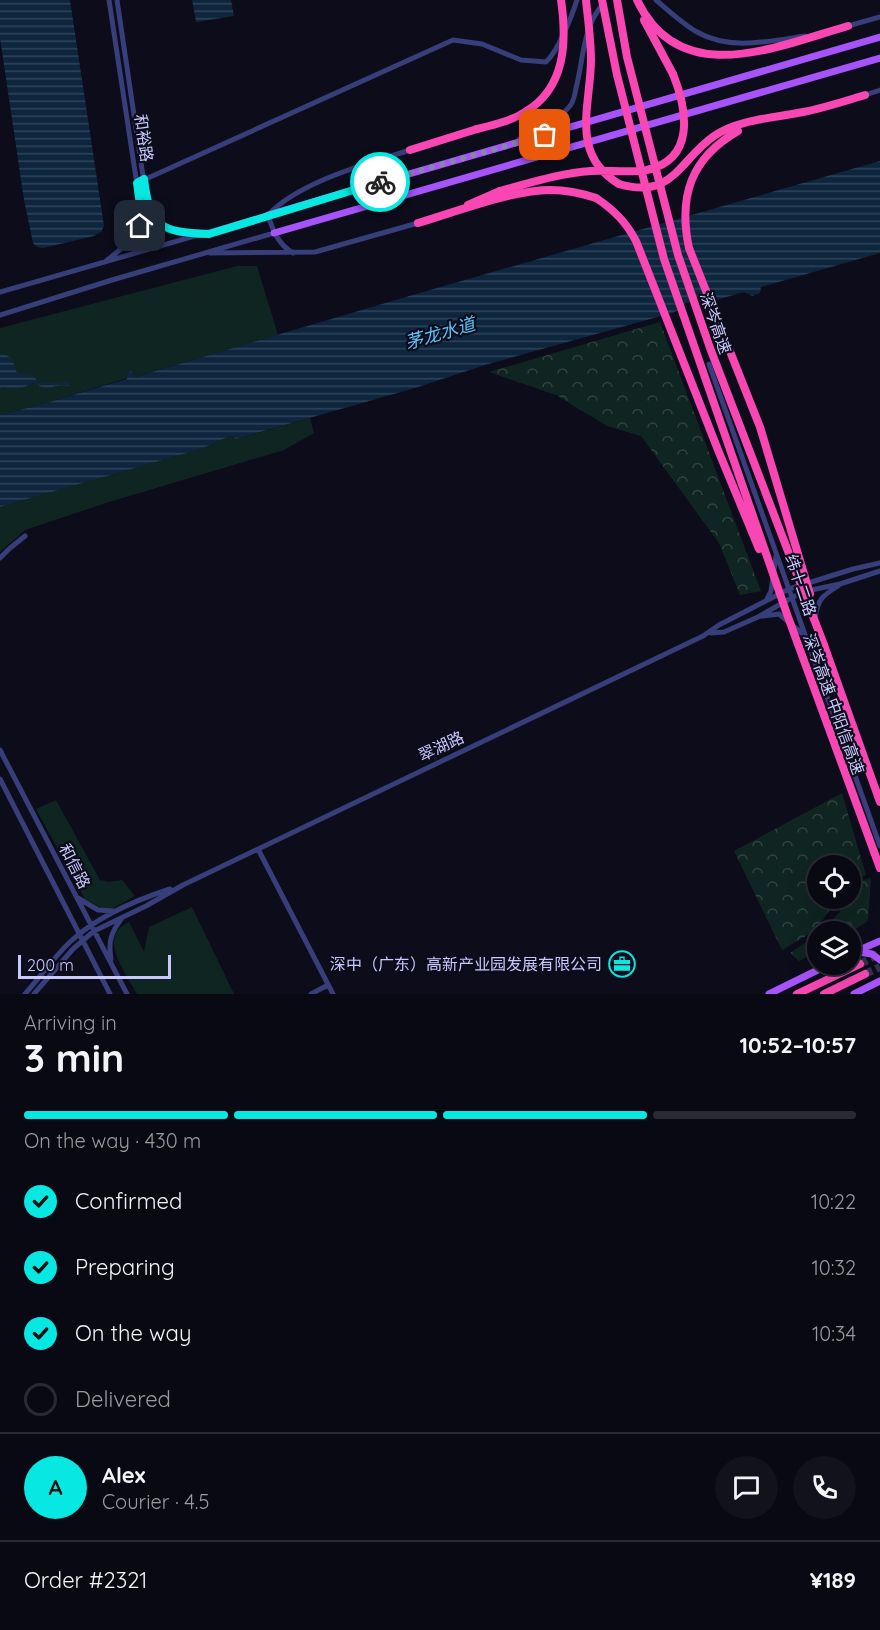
<!DOCTYPE html>
<html lang="en">
<head>
<meta charset="utf-8">
<style>
  body { margin:0; font-family:Quicksand,"Noto Sans SC",sans-serif; background:#12121d; color:#f1f3f6; height:100vh; display:flex; flex-direction:column; font-size:22px; white-space:nowrap }
  * { box-sizing:border-box; margin:0 }
  p { font-size:20px; color:#999aa0 }
  .icon { flex:none; width:33px; height:33px; fill:none; stroke:currentColor; stroke-width:2; stroke-linecap:round; stroke-linejoin:round }
  .map { position:relative; height:994px; overflow:hidden }
  .sheet { display:flex; flex-direction:column; background:#090914; flex:1 }
  .sheet>* { flex:none }
  .buttons { position:absolute; left:807px; top:855px; display:grid; gap:12px }
  .buttons a { display:grid; place-items:center; width:54px; height:54px; border-radius:50%; background:#090914; box-shadow:0 6px 24px #0002,0 0 0 2px #292a34; font-size:30px }
  .scale { position:absolute; left:18px; bottom:15px; width:153px; box-sizing:border-box; padding-left:6px; border:3px solid #c8c8fd; border-top:0; font-size:16px; line-height:21px; white-space:nowrap; color:#c8c8fd; -webkit-text-stroke:4px #0c0c1b; paint-order:stroke }
  .pin { position:absolute; display:grid; place-items:center; width:51px; height:51px; color:#fff; margin:-26px; border-radius:12px; box-shadow:0 3px 9px #0006 }
  .courier { position:absolute; display:grid; place-items:center; width:60px; height:60px; margin:-30px; border:4px solid #08e8e3; border-radius:50%; background:#fff; color:#222; box-shadow:0 2px 8px #0007 }
  .headline em { font-style:normal; font-weight:700 }
  .headline div { display:flex; flex-direction:column-reverse }
  .headline { display:flex; align-items:center; justify-content:space-between; height:102px; padding:0 24px }
  h1 { font-size:39px; font-weight:700; line-height:45px }
  .bar { display:grid; grid-template-columns:repeat(4,1fr); gap:9px 6px; align-content:center; height:72px; padding:0 24px }
  .bar i { height:8px; border-radius:4px; background:#292a34 }
  .bar .selected { background:#08e8e3 }
  .bar p { grid-column:span 4 }
  .line { display:flex; align-items:center; gap:15px; padding:0 24px; border-top:2px solid #292a34 }
  .line div { flex:1 }
  .round { display:grid; place-items:center; flex:none; width:63px; height:63px; border-radius:32px; background:#12121d }
  ol { padding:0 24px; list-style:none }
  li { display:flex; align-items:center; gap:18px; height:66px }
  li p { margin-inline-start:auto }
  li .icon { padding:6px; border-radius:50%; background:#08e8e3; color:#111; stroke-width:4 }
  li:last-child { color:#999aa0 }
  li i { width:33px; height:33px; border:3px solid #292a34; border-radius:50% }
  .map>svg:first-child { display:block }
</style>
</head>
<body>
<div class="map">
<svg width="880" height="994" viewBox="0 0 880 994">
  <defs>
    <pattern id="forest-crowns" width="20" height="18" patternUnits="userSpaceOnUse" patternTransform="scale(1.5)"><rect width="20" height="18" fill="#0f2521"/><path d="M2 6a3 3 0 1 1 6 0M12 15a3 3 0 1 1 6 0" fill="none" stroke="#304342"/></pattern>
    <pattern id="water-rules" width="6" height="5" patternUnits="userSpaceOnUse" patternTransform="scale(1.5)"><rect width="6" height="5" fill="#0d263e"/><path d="M0 2.5h6" fill="none" stroke="#2f445b"/></pattern>
  </defs>
  <rect width="100%" height="100%" fill="#0c0c1b"/>
  <!-- green -->
  <path fill="#0f2521" d="M237 266H257L278 335 134 377 133 371 127 373 128 378 39 405 0 415V328Z
    M310 418 314 433 284 450 106 503 25 530 0 552V507L201 449 230 436 236 439Z
    M56 800 100 880 109 882 122 880 135 896 112 909H103L85 899 36 809Z
    M192 907 234 994H137C128 977 106 949 117 931 120 927 125 924 129 922L144 952 149 927Z"/>
  <!-- forest -->
  <path fill="url(#forest-crowns)" d="M660 322 761 591 740 595 719 543 641 436 607 426 556 395 489 372Z
    M842 793 866 875 851 880 850 866H818V898L837 899 816 930 782 950 734 851Z
    M871 878 868 921 851 932 821 931 840 912 844 899 850 898 851 884Z
    M817 935V951L799 961 790 953Z"/>
  <!-- water -->
  <path fill="url(#water-rules)" d="M0 0H70L104 226 101 232 94 236 43 248 37 247 33 243 24 200 0 38Z
    M192 0H231L234 16 196 22Z
    M880 161V253L761 287 760 293 752 296 744 292 716 300H707L695 296 692 302 685 303 679 310 672 313 485 365 415 388 236 439 230 436 201 449 0 507V415L39 405 127 379V373L132 371 135 377 416 294Z
    M0 354C13 355 13 362 17 373L33 376 40 383 69 382V386C53 382 49 395 34 382 24 388 15 391 4 387L0 389Z"/>
  <g fill="none" stroke-linecap="round" stroke-linejoin="round">
    <!-- highway-tunnel -->
    <path stroke="#323248" stroke-width="8" stroke-dasharray="8 4" stroke-linecap="butt" d="M860 964 880 953
      M865 974 880 967"/>
    <!-- minor -->
    <path stroke="#383e79" stroke-width="5" d="M117 0 147 203C157 228 176 233 201 234
      M656 0C669 11 683 24 697 32 730 51 770 41 805 36
      M848 26 880 17
      M865 95 880 90
      M519 139C538 131 557 122 570 106 574 101 575 94 576 88 584 58 582 28 603 4
      M137 183 453 40 482 44 521 60 546 62C558 51 572 16 577 0
      M268 215C273 231 278 244 293 253
      M141 220 146 230 149 232 156 230 158 222
      M210 253 315 252 418 223
      M106 261C124 247 140 236 141 211L109 0
      M0 292 268 215C299 182 366 164 410 150
      M0 315 112 280 274 233
      M709 364 880 846
      M0 558 9 549 25 536
      M767 599 771 591 776 556
      M763 616 779 614 803 634
      M815 618C818 599 822 596 838 586
      M711 633 724 632 758 617 802 592 840 584 880 571
      M0 750 127 994
      M0 779 110 994
      M258 849 333 994
      M78 898 98 910 113 911
      M111 959C108 942 111 932 122 918
      M25 994C40 977 54 957 71 941 98 916 136 900 170 889
      M34 994 73 949 94 931 146 906 183 885 703 636 719 625 789 589 853 569 880 563
      M311 994 328 985"/>
    <!-- major -->
    <path stroke="#a653f9" stroke-width="7" d="M268 215 880 37
      M274 233 880 58
      M858 952 872 954 880 960
      M850 954 880 941
      M769 994 830 964
      M854 994 880 981"/>
    <!-- highway -->
    <path stroke="#f847b2" stroke-width="8" d="M637 0C680 90 775 47 848 26
      M644 20 673 74
      M410 150 477 129
      M619 184C673 200 679 160 714 136 739 119 774 118 803 112 824 108 845 101 865 95
      M468 205 500 191
      M418 223C455 212 513 190 550 190 566 190 581 193 596 198
      M824 645 880 802
      M797 994 860 964
      M824 994 865 974"/>
    <!-- highway-bridge -->
    <path stroke="#f847b2" stroke-width="8" d="M586 0C588 20 591 40 591 61 590 108 570 154 619 184
      M602 0 617 75 664 259 788 617 880 868
      M617 0 627 57 678 255 710 348 824 645
      M477 129C493 125 511 121 525 112 566 88 567 41 561 0
      M738 131C691 158 678 196 689 248L760 427 810 594
      M500 191C530 183 560 173 591 171 609 170 629 173 647 170 696 159 687 109 673 74
      M596 198C614 210 626 222 636 241L718 450 759 549"/>
  </g>
  <g fill="none" stroke-linecap="round" stroke-linejoin="round">
    <!-- done -->
    <path stroke="#8686ae" stroke-width="6" stroke-dasharray="0 10.8" d="M380 182 545 135"/>
    <!-- route -->
    <path stroke="#08e8e3" stroke-width="8" d="M140 226 141 212 137 183 144 179C150 228 161 232 209 234L380 182"/>
  </g>
  <!-- icons -->
  <defs>
    <g id="office-ring" transform="scale(1.35)"><circle r="9.5" fill="#0c0c1b" stroke="#08e8e3" stroke-width="1.5"/><path d="M-6-3h4V-5.5h4V-3h4V5H-6ZM-1-4.5V-3h2v-1.5ZM-6 0V1H6V0Z" fill="#08e8e3"/></g>
  </defs>
  <g fill-rule="evenodd">
    <use href="#office-ring" x="622" y="964"/>
  </g>
  <g text-anchor="middle" dominant-baseline="central" stroke-width="4.5" stroke-linejoin="round" paint-order="stroke">
    <!-- street labels -->
    <g font-size="16" fill="#c8c8fd" stroke="#0c0c1b">
      <text transform="translate(144 138) rotate(82)">和裕路</text>
      <text transform="translate(716 323) rotate(71)">深岑高速</text>
      <text transform="translate(801 585) rotate(71)">纬十二路</text>
      <text transform="translate(834 704) rotate(70)">深岑高速 中阳信高速</text>
      <text transform="translate(441 746) rotate(-25)">翠湖路</text>
      <text transform="translate(75 866) rotate(63)">和信路</text>
    </g>
    <!-- poi labels -->
    <g font-size="16" fill="#c8c8fd" stroke="#0c0c1b" text-anchor="end">
      <text x="602" y="964">深中（广东）高新产业园发展有限公司</text>
    </g>
    <!-- water labels -->
    <g font-size="18" font-style="italic" fill="#5ac3f9" stroke="#0c0c1b">
      <text transform="translate(440 333) rotate(-16)">茅龙水道</text>
    </g>
  </g>
</svg>
<div class="buttons">
<a><svg class="icon" aria-label="locate" viewBox="0 0 24 24"><circle cx="12" cy="12" r="6"/><path d="M12 2v4M12 18v4M2 12h4M18 12h4"/></svg></a>
<a><svg class="icon" aria-label="layers" viewBox="0 0 24 24"><path d="M12 4l9 5-9 5-9-5zM3 14l9 5 9-5"/></svg></a>
</div>
<div class="scale">200 m</div>
<div class="pin" style="left:545px;top:135px;background:#ea580c"><svg class="icon" aria-label="bag" viewBox="0 0 24 24"><path d="M5 8h14l-1 12H6zM9 8a3 3 0 0 1 6 0"/></svg></div>
<div class="pin" style="left:140px;top:226px;background:#1f2937"><svg class="icon" aria-label="home" viewBox="0 0 24 24"><path d="M3 11l9-7 9 7M6 9v11h12V9"/></svg></div>
<div class="courier" style="left:380px;top:182px"><svg class="icon" aria-label="bike" viewBox="0 0 24 24"><circle cx="6" cy="16" r="4"/><circle cx="18" cy="16" r="4"/><path d="M6 16l4-8h5l3 8M10 8l3 8H6M13 5h3"/></svg></div>
</div>
<section class="sheet">
<div class="headline"><div><h1>3 min</h1><p>Arriving in</p></div><em>10:52–10:57</em></div>
<div class="bar"><i class="selected"></i><i class="selected"></i><i class="selected"></i><i></i><p>On the way · 430 m</p></div>
<ol>
<li><svg class="icon" aria-label="check" viewBox="0 0 24 24"><path d="M5 12l5 5 9-10"/></svg>Confirmed<p>10:22</p></li>
<li><svg class="icon" aria-label="check" viewBox="0 0 24 24"><path d="M5 12l5 5 9-10"/></svg>Preparing<p>10:32</p></li>
<li><svg class="icon" aria-label="check" viewBox="0 0 24 24"><path d="M5 12l5 5 9-10"/></svg>On the way<p>10:34</p></li>
<li><i></i>Delivered</li>
</ol>
<div class="line" style="height:108px"><b class="round" style="background:#08e8e3;color:#111">A</b><div><b>Alex</b><p>Courier · 4.5</p></div><a class="round"><svg class="icon" aria-label="chat" viewBox="0 0 24 24"><path d="M4 5h16v11H9l-5 4z"/></svg></a><a class="round"><svg class="icon" aria-label="phone" viewBox="0 0 24 24"><path d="M5 4h4l2 5-3 2q2 4 5 5l2-3 5 2v4C11 20 4 13 5 4z"/></svg></a></div>
<div class="line" style="height:78px"><div>Order #2321</div><b>¥189</b></div>
</section>
</body>
</html>
